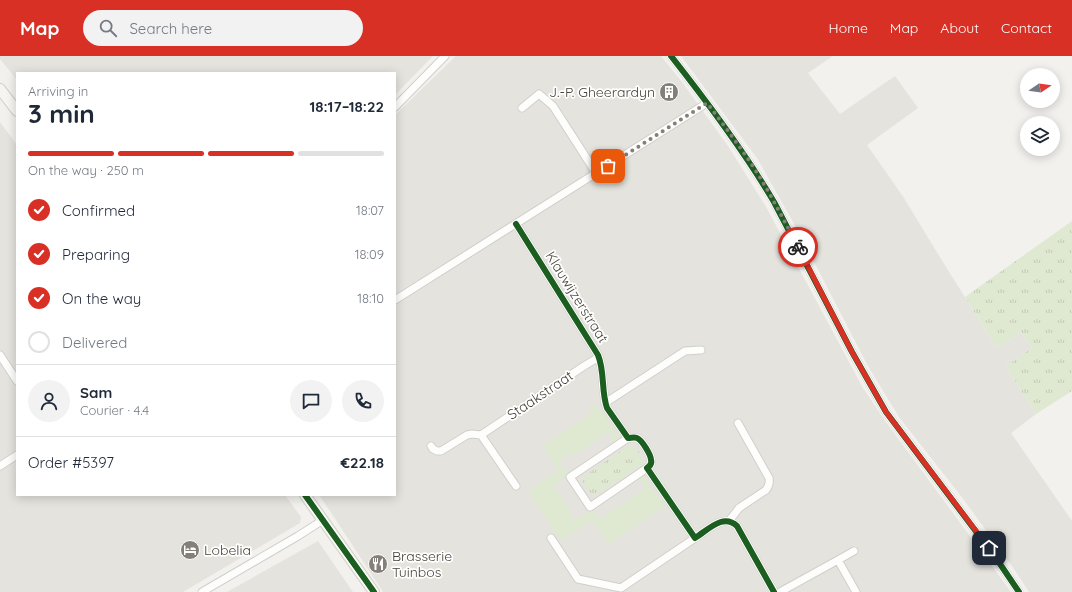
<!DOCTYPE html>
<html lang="en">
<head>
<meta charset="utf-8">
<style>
  body { margin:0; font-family:Quicksand,sans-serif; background:#f2f2f3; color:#1f2937; height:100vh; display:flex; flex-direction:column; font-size:15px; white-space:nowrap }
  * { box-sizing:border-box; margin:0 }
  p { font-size:13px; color:#747a83 }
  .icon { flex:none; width:22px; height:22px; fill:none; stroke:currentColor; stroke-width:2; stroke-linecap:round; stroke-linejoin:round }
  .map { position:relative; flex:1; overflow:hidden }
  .details { position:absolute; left:16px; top:16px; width:380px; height:424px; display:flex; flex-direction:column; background:#fff; border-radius:0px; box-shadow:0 2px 10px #0003 }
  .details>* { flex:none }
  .needle { width:26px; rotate:77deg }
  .controls { position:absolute; left:1020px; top:12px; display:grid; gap:8px }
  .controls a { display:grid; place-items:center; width:40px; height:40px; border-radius:50%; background:#fff; box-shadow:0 2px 10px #0003; font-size:20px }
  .pin { position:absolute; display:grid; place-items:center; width:34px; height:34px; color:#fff; margin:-17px; border-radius:8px; box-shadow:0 2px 6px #0006 }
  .courier { position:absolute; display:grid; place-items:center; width:40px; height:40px; margin:-20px; border:3px solid #d93025; border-radius:50%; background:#fff; color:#222; box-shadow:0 1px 5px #0007 }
  .headline em { font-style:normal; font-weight:700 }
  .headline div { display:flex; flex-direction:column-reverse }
  .headline { display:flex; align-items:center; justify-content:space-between; height:68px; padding:0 12px }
  h1 { font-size:26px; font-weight:700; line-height:30px }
  .bar { display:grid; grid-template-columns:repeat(4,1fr); gap:6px 4px; align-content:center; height:48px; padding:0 12px }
  .bar i { height:5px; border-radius:3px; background:#e0e1e3 }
  .bar .current { background:#d93025 }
  .bar p { grid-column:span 4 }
  .line { display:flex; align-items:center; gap:10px; padding:0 12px; border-top:1px solid #e0e1e3 }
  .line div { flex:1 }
  .round { display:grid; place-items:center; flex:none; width:42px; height:42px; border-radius:21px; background:#f2f2f3 }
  ol { padding:0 12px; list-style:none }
  li { display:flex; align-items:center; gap:12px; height:44px }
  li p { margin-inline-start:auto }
  li .icon { padding:4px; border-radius:50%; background:#d93025; color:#fff; stroke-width:4 }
  li:last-child { color:#747a83 }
  li i { width:22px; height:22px; border:2px solid #e0e1e3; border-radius:50% }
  header { display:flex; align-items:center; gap:24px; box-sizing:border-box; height:56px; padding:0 20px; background:#d93025; color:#fff }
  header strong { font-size:19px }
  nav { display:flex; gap:22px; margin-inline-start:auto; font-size:14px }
  .search { width:280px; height:36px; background:#f2f2f3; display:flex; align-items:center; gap:10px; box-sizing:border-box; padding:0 14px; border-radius:22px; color:#747a83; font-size:15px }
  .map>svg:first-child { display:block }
</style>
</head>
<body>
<header>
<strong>Map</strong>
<div class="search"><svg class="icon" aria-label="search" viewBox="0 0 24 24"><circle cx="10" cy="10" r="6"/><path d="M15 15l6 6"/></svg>Search here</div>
<nav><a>Home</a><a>Map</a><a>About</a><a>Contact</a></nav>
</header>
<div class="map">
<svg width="1072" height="536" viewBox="0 0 1072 536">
  <defs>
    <pattern id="grass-tufts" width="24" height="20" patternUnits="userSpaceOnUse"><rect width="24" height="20" fill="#dfe9d1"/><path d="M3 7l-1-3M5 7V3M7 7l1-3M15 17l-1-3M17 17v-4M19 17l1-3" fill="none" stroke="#c1c9b4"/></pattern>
  </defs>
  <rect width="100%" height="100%" fill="#f2f1ee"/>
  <!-- residential -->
  <path fill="#e5e3dd" d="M0 0H433L395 39V17H17V24L0 3Z
    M456 0H661L682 26 728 90 765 149 863 332 886 366 1011 536H383L330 455 319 439H395V59Z
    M681 0H833L808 17 840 58 895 20 918 52 867 89 904 142 941 203 997 292 1021 276 1032 292 1006 310 1036 358 1011 377 1072 465V536H1029L1012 510 961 440 899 361 868 310 798 175 757 102Z
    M0 66 17 89V439H285L301 461 300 467 183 536H0Z
    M318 485 353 536H227Z"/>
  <!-- grass -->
  <path fill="url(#grass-tufts)" d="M1072 165V335L1036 358 1006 310 1032 292 1021 276 997 292 965 241Z
    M628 390C636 389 639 396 642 402L641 409 598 438C590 440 587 432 583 426L584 420Z"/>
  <!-- garden -->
  <path fill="#dfe9d1" d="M598 348V350L620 383 615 386 608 376 574 400 571 397 560 404 562 408 558 410 560 413 564 411 569 418 553 429 572 457 569 460 573 466 593 453 600 464 646 432 639 422 644 419 665 450 609 488 592 464 561 485 528 435 558 414 543 390 591 358 589 353Z"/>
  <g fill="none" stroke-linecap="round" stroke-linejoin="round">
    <!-- street casing -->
    <g stroke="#d0cfcc" stroke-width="9">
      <path id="street" d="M671 0C708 47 744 95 774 146L852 296 886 356 996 502 1019 536
        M395 51 445 0
        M522 52 539 38 553 50 596 117
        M516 168 598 299C605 316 601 335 607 352L628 382C631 382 634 381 637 382 642 384 651 399 651 404 652 407 650 410 647 412L695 482C708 474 723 457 737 470L774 536
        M395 244 707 47
        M0 299 17 325
        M605 347 685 295 701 294
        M481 379 516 430
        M628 382 570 421 590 451 647 412
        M431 390 433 393 437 395H441L467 379 472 378 481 379 584 310 599 301
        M0 410 17 399
        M729 465 739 452 766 434C769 430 770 427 769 422L738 367
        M551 482 578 523 621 532 695 482
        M838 504 854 495
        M202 536 298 480 323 464
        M780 536 838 504 856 536"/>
    </g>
    <!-- secondary casing -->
    <g stroke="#d0cec6" stroke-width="12">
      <path id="secondary" d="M0 33 17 55
        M305 439 374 536"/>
    </g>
    <!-- street -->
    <use href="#street" stroke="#fdfdfc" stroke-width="7"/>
    <!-- secondary -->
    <use href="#secondary" stroke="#f7f5f1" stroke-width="10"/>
    <!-- cycleway casing -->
    <g stroke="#fff" stroke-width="8">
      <path id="cycleway" d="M671 0C708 47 744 95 774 146L852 296 886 356 996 502 1019 536
        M516 168 598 299C605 316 601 335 607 352L628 382C631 382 634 381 637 382 642 384 651 399 651 404 652 407 650 410 647 412L695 482C708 474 723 457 737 470L774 536
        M305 439 374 536"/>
    </g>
    <!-- cycleway -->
    <use href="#cycleway" stroke="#1b5e20" stroke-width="6"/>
  </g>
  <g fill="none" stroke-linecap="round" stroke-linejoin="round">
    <!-- done -->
    <path stroke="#848079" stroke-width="4" stroke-dasharray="0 7.2" d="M608 110 707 47C726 72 745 97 761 123 774 145 786 168 798 191"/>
    <!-- route -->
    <path stroke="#d93025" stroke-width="5" d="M798 191 852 296 886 356 989 492"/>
  </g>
  <!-- icons -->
  <defs>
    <g id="building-disc" transform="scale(1)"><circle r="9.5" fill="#848079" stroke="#fff"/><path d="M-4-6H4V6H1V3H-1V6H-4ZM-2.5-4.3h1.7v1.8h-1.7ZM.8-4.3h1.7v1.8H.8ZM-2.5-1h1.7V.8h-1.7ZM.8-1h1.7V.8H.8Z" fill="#fff"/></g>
    <g id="hotel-disc" transform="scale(1)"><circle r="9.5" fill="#848079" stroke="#fff"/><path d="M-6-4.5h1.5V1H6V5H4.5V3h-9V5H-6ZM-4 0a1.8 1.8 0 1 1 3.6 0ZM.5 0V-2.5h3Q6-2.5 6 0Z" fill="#fff"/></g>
    <g id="restaurant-disc" transform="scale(1)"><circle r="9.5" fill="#848079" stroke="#fff"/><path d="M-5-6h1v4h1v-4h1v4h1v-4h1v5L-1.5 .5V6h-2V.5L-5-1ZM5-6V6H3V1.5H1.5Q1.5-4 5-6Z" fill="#fff"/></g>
  </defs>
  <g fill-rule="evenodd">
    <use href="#building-disc" x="669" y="36"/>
    <use href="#hotel-disc" x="190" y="494"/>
    <use href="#restaurant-disc" x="378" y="508"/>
  </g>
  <g text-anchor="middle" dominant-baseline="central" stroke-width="3.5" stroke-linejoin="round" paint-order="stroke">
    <!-- poi labels -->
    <g font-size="14" fill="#48433a" stroke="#fff" text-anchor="start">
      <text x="655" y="36" text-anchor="end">J.-P. Gheerardyn</text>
      <text x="204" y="494">Lobelia</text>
      <text x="392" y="500">Brasserie<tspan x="392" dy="16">Tuinbos</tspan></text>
    </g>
    <!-- street labels -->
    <g font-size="14" fill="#48433a" stroke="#fff">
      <text transform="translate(577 241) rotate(58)">Klauwijzerstraat</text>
      <text transform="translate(540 339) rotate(-34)">Staakstraat</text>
    </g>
  </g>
</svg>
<div class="controls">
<a><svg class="needle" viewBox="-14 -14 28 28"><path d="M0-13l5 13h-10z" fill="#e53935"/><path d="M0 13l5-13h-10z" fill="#747a83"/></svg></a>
<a><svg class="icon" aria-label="layers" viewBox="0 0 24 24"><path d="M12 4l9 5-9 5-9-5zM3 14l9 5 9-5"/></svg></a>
</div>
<div class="pin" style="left:608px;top:110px;background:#ea580c"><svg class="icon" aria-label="bag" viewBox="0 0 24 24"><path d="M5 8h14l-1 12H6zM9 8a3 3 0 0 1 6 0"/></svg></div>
<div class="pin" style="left:989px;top:492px;background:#1f2937"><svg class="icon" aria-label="home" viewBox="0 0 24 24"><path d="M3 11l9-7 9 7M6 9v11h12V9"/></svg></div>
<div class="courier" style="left:798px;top:191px"><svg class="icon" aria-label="bike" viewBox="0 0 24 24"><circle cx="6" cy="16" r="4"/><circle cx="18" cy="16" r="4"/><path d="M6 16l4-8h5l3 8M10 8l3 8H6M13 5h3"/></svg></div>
<section class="details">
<div class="headline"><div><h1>3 min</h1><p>Arriving in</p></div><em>18:17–18:22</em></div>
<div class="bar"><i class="current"></i><i class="current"></i><i class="current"></i><i></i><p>On the way · 250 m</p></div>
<ol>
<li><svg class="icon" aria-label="check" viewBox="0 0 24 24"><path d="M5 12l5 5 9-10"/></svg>Confirmed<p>18:07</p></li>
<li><svg class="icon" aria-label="check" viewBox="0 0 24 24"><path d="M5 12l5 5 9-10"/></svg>Preparing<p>18:09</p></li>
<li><svg class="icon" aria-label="check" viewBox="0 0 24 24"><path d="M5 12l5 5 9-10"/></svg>On the way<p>18:10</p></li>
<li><i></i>Delivered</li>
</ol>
<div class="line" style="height:72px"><a class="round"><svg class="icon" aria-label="person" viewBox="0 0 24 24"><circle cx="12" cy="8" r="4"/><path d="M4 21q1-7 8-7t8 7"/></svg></a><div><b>Sam</b><p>Courier · 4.4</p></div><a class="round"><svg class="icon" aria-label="chat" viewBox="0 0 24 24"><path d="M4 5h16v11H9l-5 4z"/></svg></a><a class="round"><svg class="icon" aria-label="phone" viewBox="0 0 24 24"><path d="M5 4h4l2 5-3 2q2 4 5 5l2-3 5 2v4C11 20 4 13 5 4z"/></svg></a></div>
<div class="line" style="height:52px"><div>Order #5397</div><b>€22.18</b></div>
</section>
</div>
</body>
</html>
